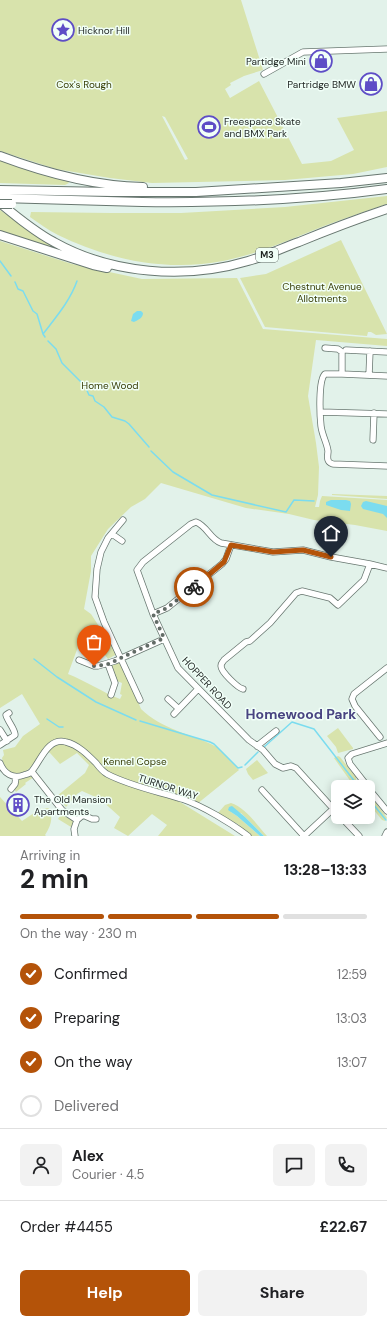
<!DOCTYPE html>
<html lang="en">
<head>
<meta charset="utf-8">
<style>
  body { margin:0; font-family:"DM Sans",sans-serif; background:#f2f2f2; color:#202124; height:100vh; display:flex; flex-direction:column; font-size:15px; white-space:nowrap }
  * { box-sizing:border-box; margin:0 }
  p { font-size:13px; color:#757577 }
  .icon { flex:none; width:22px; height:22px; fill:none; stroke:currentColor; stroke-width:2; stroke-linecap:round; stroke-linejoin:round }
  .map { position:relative; height:836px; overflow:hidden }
  .side { display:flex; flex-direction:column; background:#fff; flex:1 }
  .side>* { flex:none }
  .fabs { position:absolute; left:331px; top:780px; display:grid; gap:8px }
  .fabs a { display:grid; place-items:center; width:44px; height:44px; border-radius:6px; background:#fff; box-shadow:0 2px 10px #0003; font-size:20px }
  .pin { position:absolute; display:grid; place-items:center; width:34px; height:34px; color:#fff; margin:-41px -17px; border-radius:50% 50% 50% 0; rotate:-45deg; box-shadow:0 0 4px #0007 }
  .pin .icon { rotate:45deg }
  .courier { position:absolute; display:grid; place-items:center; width:40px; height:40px; margin:-20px; border:3px solid #b45309; border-radius:50%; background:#fff; color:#222; box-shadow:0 1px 5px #0007 }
  .headline em { font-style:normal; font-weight:700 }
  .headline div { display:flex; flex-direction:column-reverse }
  .headline { display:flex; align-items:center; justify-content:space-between; height:68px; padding:0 20px }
  h1 { font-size:26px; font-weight:700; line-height:30px }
  .bar { display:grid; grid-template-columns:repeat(4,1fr); gap:6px 4px; align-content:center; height:48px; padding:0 20px }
  .bar i { height:5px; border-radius:3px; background:#e0e0e0 }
  .bar .selected { background:#b45309 }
  .bar p { grid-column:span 4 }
  .line { display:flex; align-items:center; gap:10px; padding:0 20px; border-top:1px solid #e0e0e0 }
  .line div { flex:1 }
  .round { display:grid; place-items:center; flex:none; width:42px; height:42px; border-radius:6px; background:#f2f2f2 }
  ol { padding:0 20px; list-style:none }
  li { display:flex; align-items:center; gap:12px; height:44px }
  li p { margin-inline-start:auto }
  li .icon { padding:4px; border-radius:50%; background:#b45309; color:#fff; stroke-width:4 }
  li:last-child { color:#757577 }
  li i { width:22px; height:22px; border:2px solid #e0e0e0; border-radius:50% }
  .primary-button { display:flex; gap:8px; margin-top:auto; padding:8px 20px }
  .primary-button a { flex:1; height:46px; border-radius:6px; background:#b45309; color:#fff; font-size:16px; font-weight:700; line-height:46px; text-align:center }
  .primary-button a+a { background:#f2f2f2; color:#202124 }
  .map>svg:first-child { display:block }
</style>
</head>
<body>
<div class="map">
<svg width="387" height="836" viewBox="0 0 387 836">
  <rect width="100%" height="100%" fill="#e2f2ea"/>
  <!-- green -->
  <path fill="#d8e3ac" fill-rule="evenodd" d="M0 0H241L263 70 244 76 230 83 231 85 225 89 230 98 259 81 302 164 331 161 354 150 337 118 387 111V167L353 174 285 180 152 183 110 178 56 169 0 151ZM162 116 165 117 188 159 185 160Z
    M0 159 66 179 69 183 65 185 0 183Z
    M387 196V204C366 211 345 218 324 226 291 239 258 254 223 261 167 272 109 260 58 235 48 230 39 223 30 217L31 212 111 213H181L285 207Z
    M0 210 33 233 74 255 0 231Z
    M341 240 387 334 376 335 371 332H368L367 336 265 327 240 278 266 274Z
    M0 241 72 264 142 279 237 278 263 329 387 339V346L316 340 308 396 316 443 319 467 318 495 315 507H319L320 501 322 496 387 500V531L355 525 314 520 289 514 246 508 161 483 145 499 131 507 108 529 91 556V571L84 609 91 614 117 654 108 659 94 641 82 636 68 674C86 681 102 692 120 699L122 695 120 694 122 683 117 681 111 666 122 662 141 709C161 729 191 734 215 746 223 751 233 763 239 770L197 804 170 791 167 794 235 836H158L167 825 152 814 128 836 114 828 120 817 100 799 82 791 77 794 66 807 57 796 85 773 89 765 77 753 60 764 50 753 44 749C36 760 25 781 10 772 5 769 3 763 2 758L4 755 3 750 15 747 23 736 40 724 22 694 0 708Z
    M332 494 387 496V499L332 495Z
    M338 728 353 748V749L338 753 336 747 327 736Z
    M338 756 340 757 356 777V780L351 782 334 758Z
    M257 760 268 773 253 780 248 774 246 769Z
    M27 776 34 777 25 783 26 784 16 792 14 789 18 780Z
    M368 793 383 812 387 818 385 821 382 820 368 803Z
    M0 797 22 821 40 809 49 808C54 818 50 827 45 835L46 836H0Z
    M231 803C245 807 258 826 267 836H264L241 813 231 812 237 816 260 836H251L240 828 239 825 236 823H233L217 814 225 805Z
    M62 813 66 814V817L70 819H73L74 823 71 827 58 819Z"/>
  <!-- water -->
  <path fill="#7bdcef" d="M137 311H141L143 313C143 318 138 320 134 322L131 321 133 314Z
    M331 500H346L350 501 351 504 350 511 341 510 326 505V502Z
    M366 501 387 506V518L383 514 363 509 361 506 363 502Z
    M232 806 245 817 264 836H260L237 816 228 810 229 807Z"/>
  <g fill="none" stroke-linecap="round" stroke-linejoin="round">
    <!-- stream -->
    <path stroke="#7bdcef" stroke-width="1.5" d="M0 261 11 276
      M15 282 18 289 23 291 33 311 37 314 43 334 45 337
      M43 334C56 317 70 301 77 281
      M48 341 56 349 62 363 85 386 89 395 93 396 95 401 104 407 112 417 125 421 129 424 149 447
      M151 451 173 472 212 495 286 512 294 500 314 501
      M34 659 57 677 96 702 136 720
      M47 719 59 727H63
      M140 721 210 742 214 744 238 768 242 767
      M264 747 292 722 314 729 359 787
      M245 765 258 752
      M368 798 386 820"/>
    <!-- minor casing -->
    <g stroke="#687770" stroke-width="7">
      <path id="minor" d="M264 74 303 52 387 49
        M325 348 338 349 342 352V374
        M346 350 387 352
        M369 375 370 351
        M387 376 342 374H325C318 380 320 417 321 426 322 435 327 443 328 451 328 454 327 457 328 460 329 463 330 463 333 464L387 466
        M321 412 387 414
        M373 440 374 413
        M123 520 108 538 101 552 97 569 95 597 104 622 140 700
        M112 534 122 541
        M153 614 167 608 222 564 226 559 231 545
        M79 660 94 666H98L115 661 164 639
        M108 664 115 683 111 695
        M243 689C238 688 221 672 221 666 221 663 223 662 224 660L246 642 250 641 270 623 296 593 302 591 330 598 338 605 364 580 370 564
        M168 699 179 709
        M174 714 198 689
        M0 730 7 741
        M380 737 355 706 352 699 354 694 387 668
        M0 745 15 735C15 729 8 722 6 715L9 713
        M257 746 276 731
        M0 763C4 774 13 779 24 775 27 774 30 774 32 771 41 760 48 737 66 742 78 745 87 754 96 763 99 767 102 771 107 774 130 786 156 791 182 799 203 806 231 823 248 836
        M32 772 62 810 77 820 83 815 92 819H96
        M368 787 350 764 348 758 352 754 387 743
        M368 788 387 811
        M11 789 15 784 16 777
        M262 790 304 836
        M338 814 296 768 291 766 283 768 275 764 263 750 249 740 178 668 153 614 137 570 143 562 191 524 196 522C207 526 210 539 221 543L273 552 303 550 331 557 370 564 387 568
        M341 817 359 836
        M75 836 74 829 77 820
        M304 836 333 809
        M385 836 387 832"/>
    </g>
    <!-- highway casing -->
    <g stroke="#687770" stroke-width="10">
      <path id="highway" d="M0 156C45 173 94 186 143 187
        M0 190 112 192H196L341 183 387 178
        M0 198C47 199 95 201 142 202 224 203 306 200 387 189
        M0 203C17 217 35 232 54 242 111 274 185 280 248 261 266 256 282 248 299 242 328 230 357 219 387 209
        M0 235 93 265 107 268"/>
    </g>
    <!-- minor -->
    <use href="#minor" stroke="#fff" stroke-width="5.5"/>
    <!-- highway -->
    <use href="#highway" stroke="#fff" stroke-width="8"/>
    <!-- highway-bridge casing -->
    <g stroke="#687770" stroke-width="10" stroke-linecap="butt">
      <path id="highway-bridge" d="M0 204H12"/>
    </g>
    <!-- highway-bridge -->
    <use href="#highway-bridge" stroke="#fff" stroke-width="8"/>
  </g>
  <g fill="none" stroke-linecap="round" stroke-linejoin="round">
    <!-- done -->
    <path stroke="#636c67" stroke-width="4" stroke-dasharray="0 7.2" d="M94 666H98L108 664 164 638 153 614 167 608 194 587"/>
    <!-- route -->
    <path stroke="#b45309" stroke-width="5" d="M194 587 224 562 231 545 273 552 303 550 331 557"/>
  </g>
  <!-- icons -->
  <defs>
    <g id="sight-ring" transform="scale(1.15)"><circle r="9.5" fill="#f1fff8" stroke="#5e4dc6" stroke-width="1.5"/><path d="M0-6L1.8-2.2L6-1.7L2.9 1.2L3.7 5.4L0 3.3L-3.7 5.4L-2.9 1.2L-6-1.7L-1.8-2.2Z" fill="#5e4dc6"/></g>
    <g id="shop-ring" transform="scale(1.15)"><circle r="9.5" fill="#f1fff8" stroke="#5e4dc6" stroke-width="1.5"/><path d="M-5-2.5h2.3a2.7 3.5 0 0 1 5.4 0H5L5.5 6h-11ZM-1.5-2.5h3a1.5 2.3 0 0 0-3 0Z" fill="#5e4dc6"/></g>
    <g id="stadium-ring" transform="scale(1.15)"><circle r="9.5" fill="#f1fff8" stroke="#5e4dc6" stroke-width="1.5"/><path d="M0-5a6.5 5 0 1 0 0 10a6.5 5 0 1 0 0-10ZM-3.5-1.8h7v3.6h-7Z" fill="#5e4dc6"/></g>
    <g id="building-ring" transform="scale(1.15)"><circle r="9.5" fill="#f1fff8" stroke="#5e4dc6" stroke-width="1.5"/><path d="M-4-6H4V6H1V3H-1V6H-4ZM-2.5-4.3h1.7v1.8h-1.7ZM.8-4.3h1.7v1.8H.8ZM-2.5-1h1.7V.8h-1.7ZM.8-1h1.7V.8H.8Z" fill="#5e4dc6"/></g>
  </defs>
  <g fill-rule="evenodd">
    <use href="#sight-ring" x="63" y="30"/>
    <use href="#shop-ring" x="321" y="61"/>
    <use href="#shop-ring" x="371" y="84"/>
    <use href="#stadium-ring" x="209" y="127"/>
    <use href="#building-ring" x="18" y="805"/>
  </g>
  <g text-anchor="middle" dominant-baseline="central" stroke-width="3" stroke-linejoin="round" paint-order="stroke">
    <!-- shield labels -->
    <rect fill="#f1fff8" stroke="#5d6662" stroke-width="1" x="256" y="248" width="22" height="14" rx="3"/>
    <g font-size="9" font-weight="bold" fill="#1e2421">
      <text x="267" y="255">M3</text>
    </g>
    <!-- poi labels -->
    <g font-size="10" fill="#1e2421" stroke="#f1fff8" text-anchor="start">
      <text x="78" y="30">Hicknor Hill</text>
      <text x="306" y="61" text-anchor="end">Partidge Mini</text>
      <text x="356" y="84" text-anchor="end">Partridge BMW</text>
      <text x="224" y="121">Freespace Skate<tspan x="224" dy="12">and BMX Park</tspan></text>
      <text x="34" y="799">The Old Mansion<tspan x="34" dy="12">Apartments</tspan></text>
    </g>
    <!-- park labels -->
    <g font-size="10" fill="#393f07" stroke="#f1fff8">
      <text x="84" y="84">Cox's Rough</text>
      <text x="322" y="286">Chestnut Avenue<tspan x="322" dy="12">Allotments</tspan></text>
      <text x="110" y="385">Home Wood</text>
      <text x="135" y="761">Kennel Copse</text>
    </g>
    <!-- street labels -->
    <g font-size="10" fill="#1e2421" stroke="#f1fff8">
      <text transform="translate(207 683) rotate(47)">HOPPER ROAD</text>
      <text transform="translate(168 787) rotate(18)">TURNOR WAY</text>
    </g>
    <!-- district labels -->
    <g font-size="14" font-weight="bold" fill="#484481" stroke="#f1fff8">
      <text x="301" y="714">Homewood Park</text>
    </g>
  </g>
</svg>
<div class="fabs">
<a><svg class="icon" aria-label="layers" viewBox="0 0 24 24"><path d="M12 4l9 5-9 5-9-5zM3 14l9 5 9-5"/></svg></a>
</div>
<div class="pin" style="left:94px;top:666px;background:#ea580c"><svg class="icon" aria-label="bag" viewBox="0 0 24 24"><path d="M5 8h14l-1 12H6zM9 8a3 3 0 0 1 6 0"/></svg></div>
<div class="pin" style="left:331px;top:557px;background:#1f2937"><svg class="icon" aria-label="home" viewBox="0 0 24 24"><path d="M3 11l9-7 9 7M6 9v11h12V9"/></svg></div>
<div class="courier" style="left:194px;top:587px"><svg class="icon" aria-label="bike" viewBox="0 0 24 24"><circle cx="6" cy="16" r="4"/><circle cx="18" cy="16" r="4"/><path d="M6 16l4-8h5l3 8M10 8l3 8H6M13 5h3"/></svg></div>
</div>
<section class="side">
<div class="headline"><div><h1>2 min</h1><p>Arriving in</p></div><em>13:28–13:33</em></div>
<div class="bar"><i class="selected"></i><i class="selected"></i><i class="selected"></i><i></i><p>On the way · 230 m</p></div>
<ol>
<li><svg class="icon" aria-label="check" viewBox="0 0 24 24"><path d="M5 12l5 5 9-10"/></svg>Confirmed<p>12:59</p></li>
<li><svg class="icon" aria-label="check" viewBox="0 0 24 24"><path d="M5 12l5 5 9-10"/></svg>Preparing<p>13:03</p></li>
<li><svg class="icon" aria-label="check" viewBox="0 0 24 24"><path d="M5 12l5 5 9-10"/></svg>On the way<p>13:07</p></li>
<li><i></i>Delivered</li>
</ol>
<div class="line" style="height:72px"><a class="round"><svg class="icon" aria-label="person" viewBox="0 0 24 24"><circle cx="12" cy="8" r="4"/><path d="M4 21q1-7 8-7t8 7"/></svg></a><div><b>Alex</b><p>Courier · 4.5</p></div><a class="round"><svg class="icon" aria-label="chat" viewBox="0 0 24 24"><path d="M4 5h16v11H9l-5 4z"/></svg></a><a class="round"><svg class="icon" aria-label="phone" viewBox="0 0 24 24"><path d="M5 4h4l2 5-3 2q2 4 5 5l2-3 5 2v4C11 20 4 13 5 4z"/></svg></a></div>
<div class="line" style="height:52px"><div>Order #4455</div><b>£22.67</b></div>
<div class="primary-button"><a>Help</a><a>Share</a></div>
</section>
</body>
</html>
